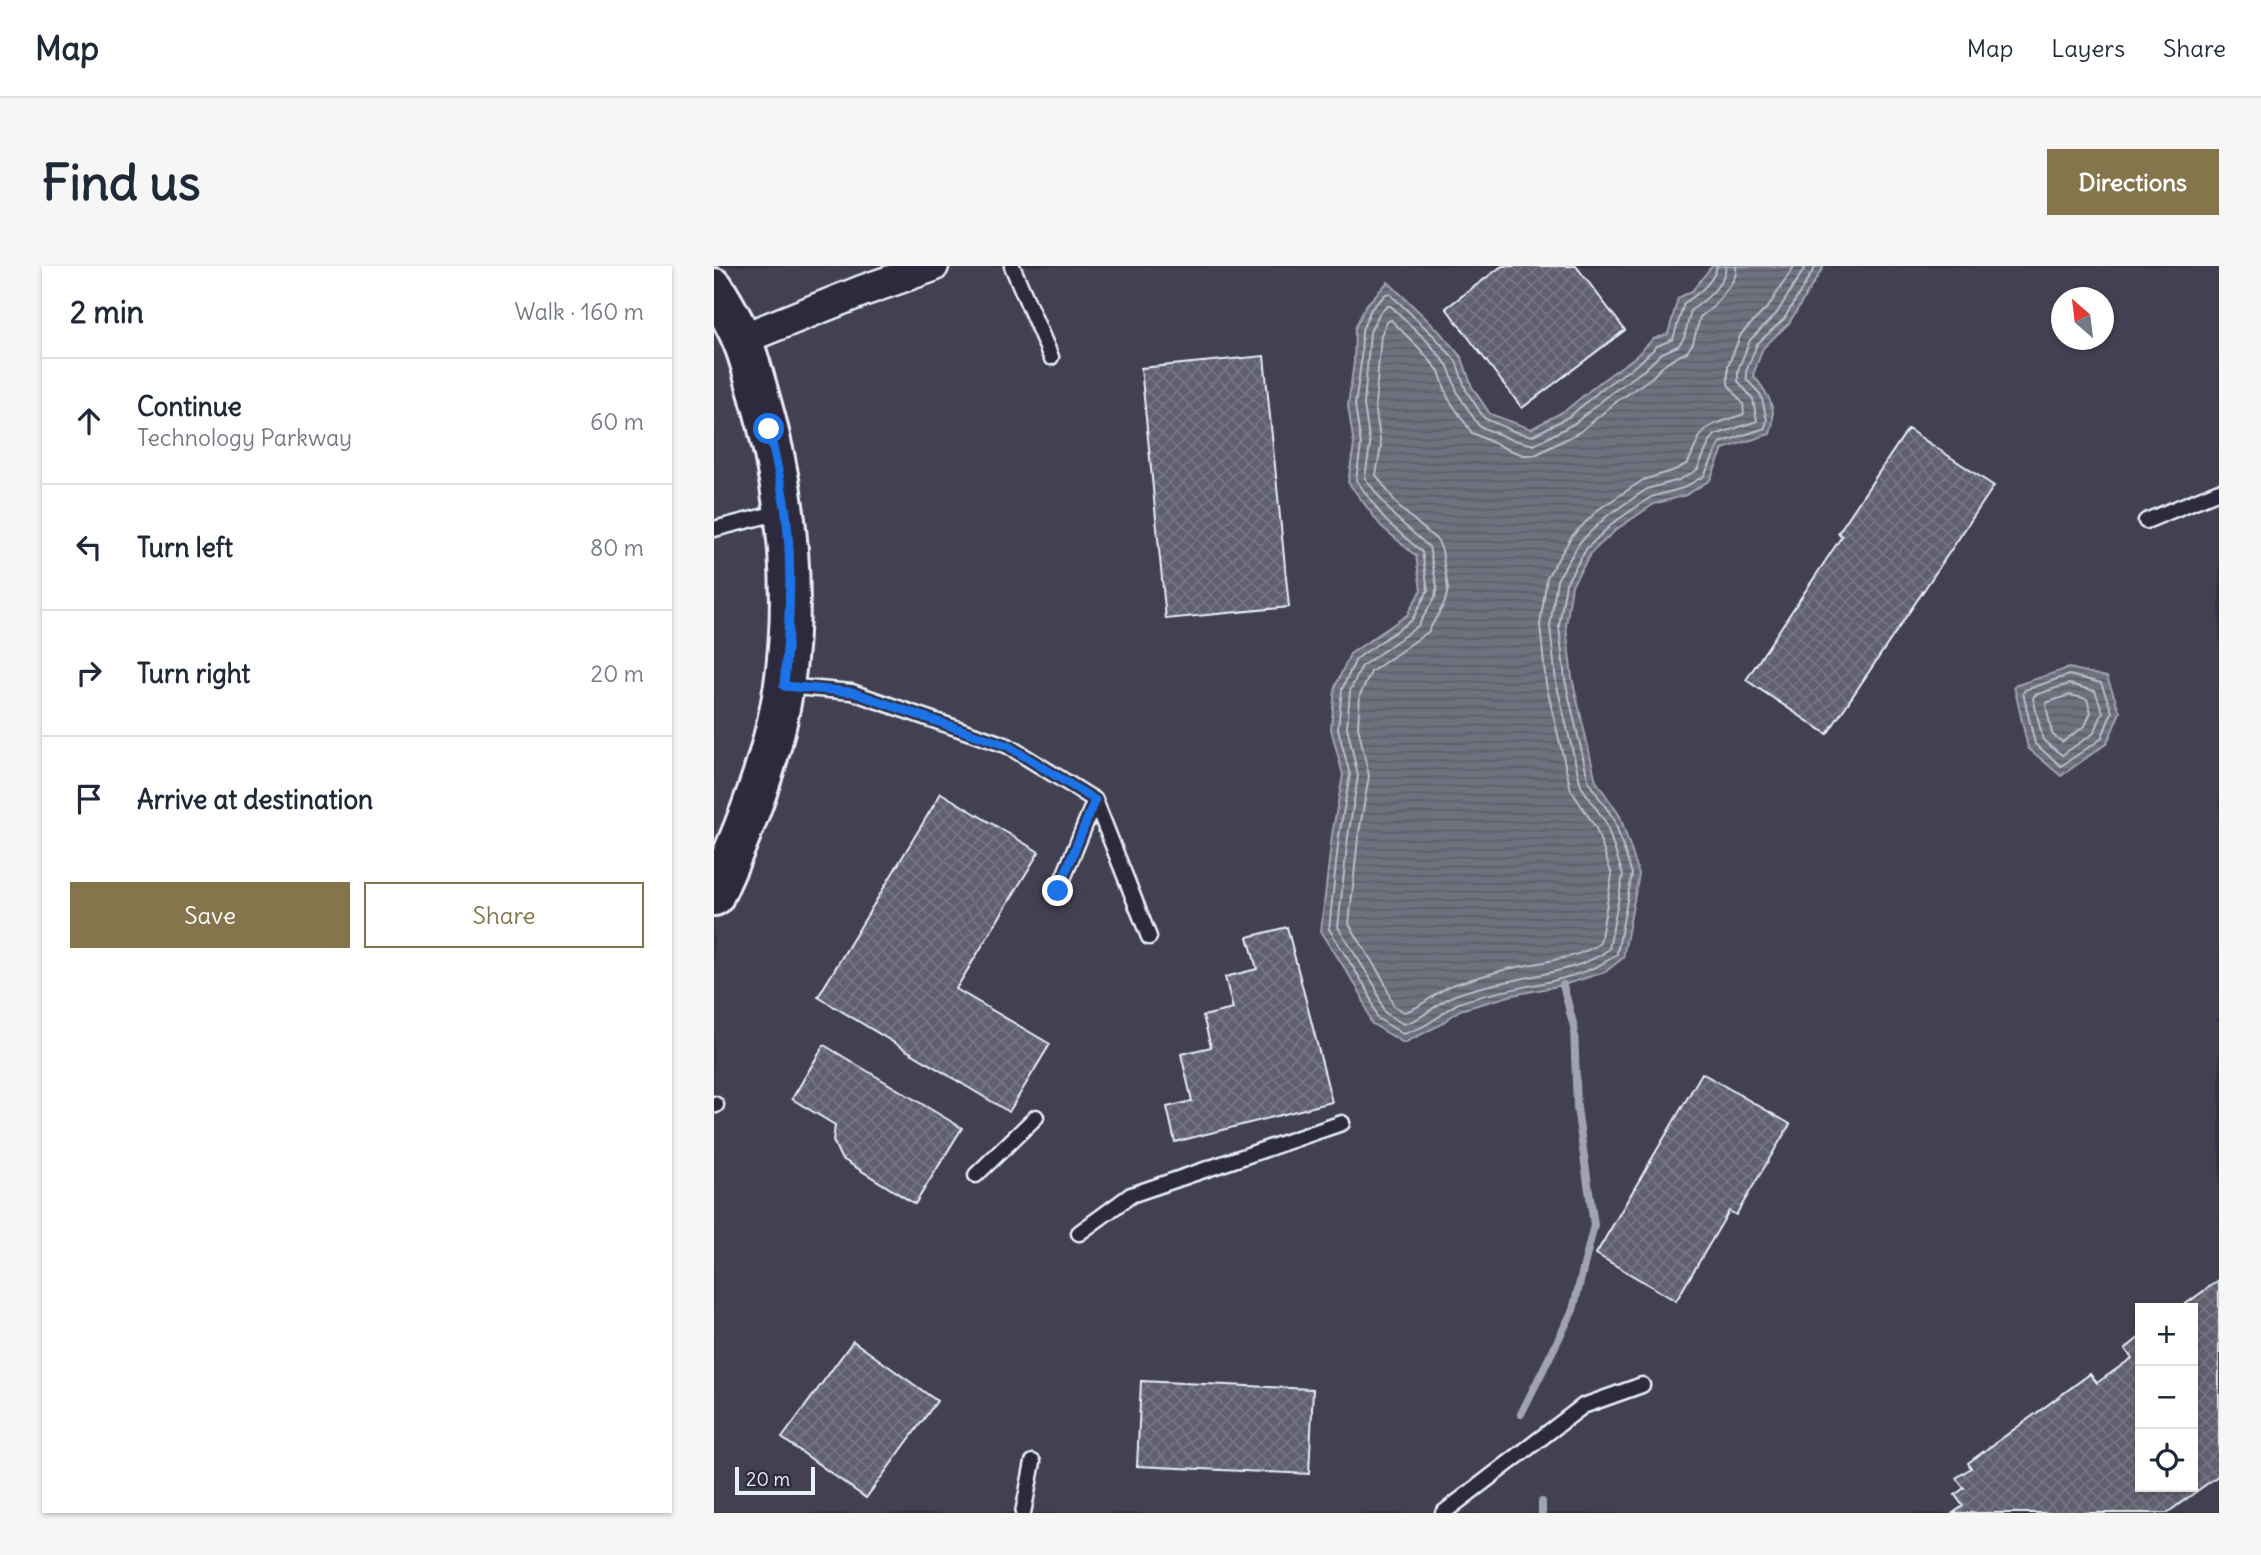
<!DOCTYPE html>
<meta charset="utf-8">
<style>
body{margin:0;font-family:Delius,sans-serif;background:#f6f6f7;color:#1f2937}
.controls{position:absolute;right:21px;bottom:21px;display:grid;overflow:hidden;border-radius:0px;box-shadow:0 2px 5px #0004}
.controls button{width:63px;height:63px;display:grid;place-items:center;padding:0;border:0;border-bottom:2px solid #e0e1e3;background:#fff;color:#1f2937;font:35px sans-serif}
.compass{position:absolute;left:1337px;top:21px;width:63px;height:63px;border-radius:50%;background:#fff;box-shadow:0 2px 5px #0004;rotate:332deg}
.scale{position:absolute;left:21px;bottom:18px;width:80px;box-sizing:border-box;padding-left:7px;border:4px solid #e8f1f8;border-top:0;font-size:19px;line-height:24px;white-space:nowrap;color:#e8f1f8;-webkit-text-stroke:5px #2f2a3d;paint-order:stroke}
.stop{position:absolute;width:21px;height:21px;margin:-16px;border:5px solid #1a73e8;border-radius:50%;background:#fff}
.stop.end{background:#1a73e8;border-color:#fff;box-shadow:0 2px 7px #0008}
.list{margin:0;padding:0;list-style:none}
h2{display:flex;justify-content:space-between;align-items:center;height:91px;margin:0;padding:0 28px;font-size:30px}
h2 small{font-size:23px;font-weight:400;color:#747a83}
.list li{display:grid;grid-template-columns:46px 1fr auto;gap:21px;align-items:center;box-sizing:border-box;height:126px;padding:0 28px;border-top:2px solid #e0e1e3}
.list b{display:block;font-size:26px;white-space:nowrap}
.list p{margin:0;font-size:23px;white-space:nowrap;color:#747a83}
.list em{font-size:23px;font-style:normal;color:#747a83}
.actions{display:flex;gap:14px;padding:21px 28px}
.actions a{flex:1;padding:16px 0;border:2px solid #84754c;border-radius:0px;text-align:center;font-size:24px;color:#84754c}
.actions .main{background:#84754c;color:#fff}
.icon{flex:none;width:38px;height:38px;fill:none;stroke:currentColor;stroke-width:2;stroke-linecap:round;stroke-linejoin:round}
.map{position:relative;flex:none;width:1505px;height:1247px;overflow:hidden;border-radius:0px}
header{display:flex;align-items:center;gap:42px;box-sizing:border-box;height:98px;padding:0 35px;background:#fff;border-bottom:2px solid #e0e1e3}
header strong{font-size:33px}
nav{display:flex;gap:38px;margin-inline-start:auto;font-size:24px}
.intro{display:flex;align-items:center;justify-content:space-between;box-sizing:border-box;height:168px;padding:0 42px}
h1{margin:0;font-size:49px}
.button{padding:18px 32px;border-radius:0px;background:#84754c;color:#fff;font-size:24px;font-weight:700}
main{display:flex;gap:42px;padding:0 42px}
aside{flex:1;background:#fff;border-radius:0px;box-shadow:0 2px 5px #0004}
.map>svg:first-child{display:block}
.built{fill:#433f51;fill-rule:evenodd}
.water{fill:url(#water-rules);stroke:#a0a4af;stroke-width:2}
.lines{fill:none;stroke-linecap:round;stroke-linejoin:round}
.shore{stroke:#b8bec8;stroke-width:2}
.stream{stroke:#a0a4af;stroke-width:8}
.building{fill:url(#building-cross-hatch);stroke:#e8f1f8;stroke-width:2}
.lane-casing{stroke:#e8f1f8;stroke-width:19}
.street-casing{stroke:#e8f1f8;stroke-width:35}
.secondary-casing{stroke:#e8f1f8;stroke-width:44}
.lane{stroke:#2f2a3d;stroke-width:14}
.street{stroke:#2f2a3d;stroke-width:30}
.secondary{stroke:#2f2a3d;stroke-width:38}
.route{stroke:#1a73e8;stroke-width:9}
</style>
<header>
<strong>Map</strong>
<nav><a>Map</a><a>Layers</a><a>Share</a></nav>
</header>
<div class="intro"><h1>Find us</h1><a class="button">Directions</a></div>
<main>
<aside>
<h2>2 min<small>Walk · 160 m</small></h2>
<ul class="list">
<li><svg class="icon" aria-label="ahead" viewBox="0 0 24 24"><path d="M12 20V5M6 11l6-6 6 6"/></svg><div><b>Continue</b><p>Technology Parkway</p></div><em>60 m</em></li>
<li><svg class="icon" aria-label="left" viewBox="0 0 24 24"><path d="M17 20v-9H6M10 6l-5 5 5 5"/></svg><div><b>Turn left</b></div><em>80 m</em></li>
<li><svg class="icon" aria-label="right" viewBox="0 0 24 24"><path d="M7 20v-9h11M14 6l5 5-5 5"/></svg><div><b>Turn right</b></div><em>20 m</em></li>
<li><svg class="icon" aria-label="arrive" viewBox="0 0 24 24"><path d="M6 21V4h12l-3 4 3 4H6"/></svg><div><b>Arrive at destination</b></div></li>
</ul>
<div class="actions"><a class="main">Save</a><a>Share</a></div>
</aside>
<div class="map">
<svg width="1505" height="1247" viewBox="0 0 1505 1247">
<defs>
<pattern id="water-rules" width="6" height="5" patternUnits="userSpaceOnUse" patternTransform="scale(1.75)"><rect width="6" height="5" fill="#70717f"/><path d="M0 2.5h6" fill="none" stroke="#5b5c64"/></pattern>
<pattern id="building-cross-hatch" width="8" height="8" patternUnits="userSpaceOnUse" patternTransform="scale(1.75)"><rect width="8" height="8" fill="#605e6e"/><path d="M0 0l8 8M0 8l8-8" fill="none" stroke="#777683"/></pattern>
</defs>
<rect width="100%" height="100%" fill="#363244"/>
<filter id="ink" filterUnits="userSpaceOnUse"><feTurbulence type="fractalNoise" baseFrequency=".0143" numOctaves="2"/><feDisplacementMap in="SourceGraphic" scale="14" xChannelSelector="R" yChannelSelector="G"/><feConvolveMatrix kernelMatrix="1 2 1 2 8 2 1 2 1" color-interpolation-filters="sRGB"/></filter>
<g filter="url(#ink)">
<path class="built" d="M0,0h1505v752l-3,2 3,3v490h-1505zM1348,32h42v42h-42zM1426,1042h53v179h-53z"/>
<path class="water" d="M998,0h112l-35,57 -26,25 -10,27c15,18 26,35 17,59l-47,15 -13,31 -24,15 -32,9 -37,25 -25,23 -20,33 -6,41 6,52 24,103 24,35 19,58 -16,84 -18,14 -42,13 -50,10 -53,15 -22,16 -34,17 -33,-20 -10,-29 -40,-63 11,-96 11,-60 -12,-46 4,-42 15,-33 57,-39 14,-25 -5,-34 -35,-30 -33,-44 6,-37 -6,-39 6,-44 1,-34 11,-23 22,-23 51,49 23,27 10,29 18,27 41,15 35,-19 34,-28 35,-25 18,-18 15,-5 10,-36 14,-7z
M1355,402l38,9 13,35 -13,31 -46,33 -33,-28 -14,-62z"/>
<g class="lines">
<path class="shore" d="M1003,0c-3,16 -20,29 -33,37l-11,36 -16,7 -18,17 -35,24 -34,29 -38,20 -19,-5 -29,-13 -18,-28 -10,-29 -22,-25 -44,-42h-4l-15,15 -9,21 -1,33 -6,42 6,40 -5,35 30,41 36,31 6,38 -16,30 -56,39 -14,30 -4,40 12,46 -11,61 -10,93 39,62 9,27 26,16c11,-3 24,-9 34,-16 7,-5 14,-12 22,-15 47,-18 120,-18 158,-49l15,-80 -18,-55 -25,-36 -24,-103 -6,-54 7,-43 21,-35 26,-25 38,-26 32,-9 21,-12 16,-33 45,-15 2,-8 -6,-25 -14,-15 -1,-8 11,-28 27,-25 32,-53
M1012,0c-1,18 -21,35 -35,44l-7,28 -6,8 -16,7 -18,17 -34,24 -35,29 -41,22 -24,-6 -31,-13 -21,-32 -10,-28 -20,-24 -37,-36h-4l-8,8 -9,18 -6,73 6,40 -5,33 28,37 36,32 8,40 -2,10 -17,29 -56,40 -12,25 -3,36 11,49 -10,61 -10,90 37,59 9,26 19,12c20,-4 33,-21 52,-29 42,-17 122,-19 154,-46l14,-74 -17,-52 -25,-37 -25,-104 -6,-56 7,-46 23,-38 27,-26 40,-27 32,-9 18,-10 13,-29 5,-6 42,-14 -4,-22 -15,-18v-11l12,-30 27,-27 29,-47
M1022,0v8l-5,10 -19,24 -12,9 -7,26 -6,9 -20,10 -16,16 -35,24 -36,30 -45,23h-11l-17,-6 -35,-16 -24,-35 -9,-27 -19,-22 -29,-29 -4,2 -6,13 -6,70 6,41 -5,29 24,33 38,33 4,10 6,38 -3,13 -17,30 -57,40 -11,23 -2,32 11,49 -11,62 -9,86 35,57 9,24 11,7c19,-4 32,-22 51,-28 17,-5 35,-10 52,-15 25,-6 73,-10 93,-26l12,-68 -16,-47 -25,-38 -25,-106 -6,-59 7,-48 25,-41 27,-27 44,-29 32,-10 13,-7 11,-25 7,-9 9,-5 29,-10 -1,-10 -15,-20v-18l13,-32 28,-28 25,-40
M1355,409l32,8 11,29 -11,27 -40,27 -26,-22 -12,-51 2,-3z
M1355,418l26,7 8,21 -9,21 -32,22 -19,-15 -10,-42 2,-3z
M1356,429l17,4 4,13 -6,14 -23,16 -10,-8 -6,-29 2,-3z"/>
<path class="stream" d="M807,1148l52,-104 21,-85 -17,-117 -3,-81 -11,-42
M828,1236v11"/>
</g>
<path class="building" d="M788,0h74l49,64 -103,78 -76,-100z
M550,90l25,251 -123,12 -25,-251z
M1194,163l86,57 -167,248 -81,-54 96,-144 -4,-3z
M227,527l98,59 -83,137 94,55 -41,68 -191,-115z
M573,661l45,175 -157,40 -8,-35 25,-6 -11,-47 30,-7 -8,-31 30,-7 -8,-32 32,-8 -9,-32z
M110,779l138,83 -47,76 -74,-46 -8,-17 2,-16 -43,-26z
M988,807l88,51 -54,91 -7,-4 -53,90 -80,-47z
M1505,1014v195l-52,38h-214l10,-7 -8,-11 9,-7 -8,-10 15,-10 -3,-5 122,-89 7,9 35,-25 -7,-9 15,-12v150h53v-179h-13z
M139,1075l84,60 -71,97 -84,-60z
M427,1115l172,8 -4,85 -172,-8z"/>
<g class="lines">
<g class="lane-casing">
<path id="lane" d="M298,0l39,91
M1432,255l73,-30
M0,263l67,-17
M71,420l67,6 156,54 87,54 54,137
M344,625l37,-91
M0,838l2,1
M262,909l60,-58
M365,967l52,-38 211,-72
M309,1247l10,-51
M729,1247l140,-107 59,-21"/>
</g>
<g class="street-casing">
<path id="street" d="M28,73l120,-48 71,-25"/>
</g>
<g class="secondary-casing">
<path id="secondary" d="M0,22c10,17 21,34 28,52 7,16 11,34 16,51 28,95 40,195 26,294 -11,74 -39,144 -70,211"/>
</g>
<use href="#lane" class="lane"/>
<use href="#street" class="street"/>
<use href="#secondary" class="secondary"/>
</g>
</g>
<g class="lines" filter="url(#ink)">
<path class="route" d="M55,163c6,28 13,56 17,85 7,57 3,115 -2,172l68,6 156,54 87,54 -37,91"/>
</g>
</svg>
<div class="controls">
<button>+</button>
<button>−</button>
<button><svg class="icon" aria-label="locate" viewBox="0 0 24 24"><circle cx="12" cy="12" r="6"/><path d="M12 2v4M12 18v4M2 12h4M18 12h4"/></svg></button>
</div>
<svg class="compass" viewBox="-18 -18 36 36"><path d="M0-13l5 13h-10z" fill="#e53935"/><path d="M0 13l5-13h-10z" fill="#747a83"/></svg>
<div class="scale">20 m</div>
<div class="stop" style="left:55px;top:163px"></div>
<div class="stop end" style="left:344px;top:625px"></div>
</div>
</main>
